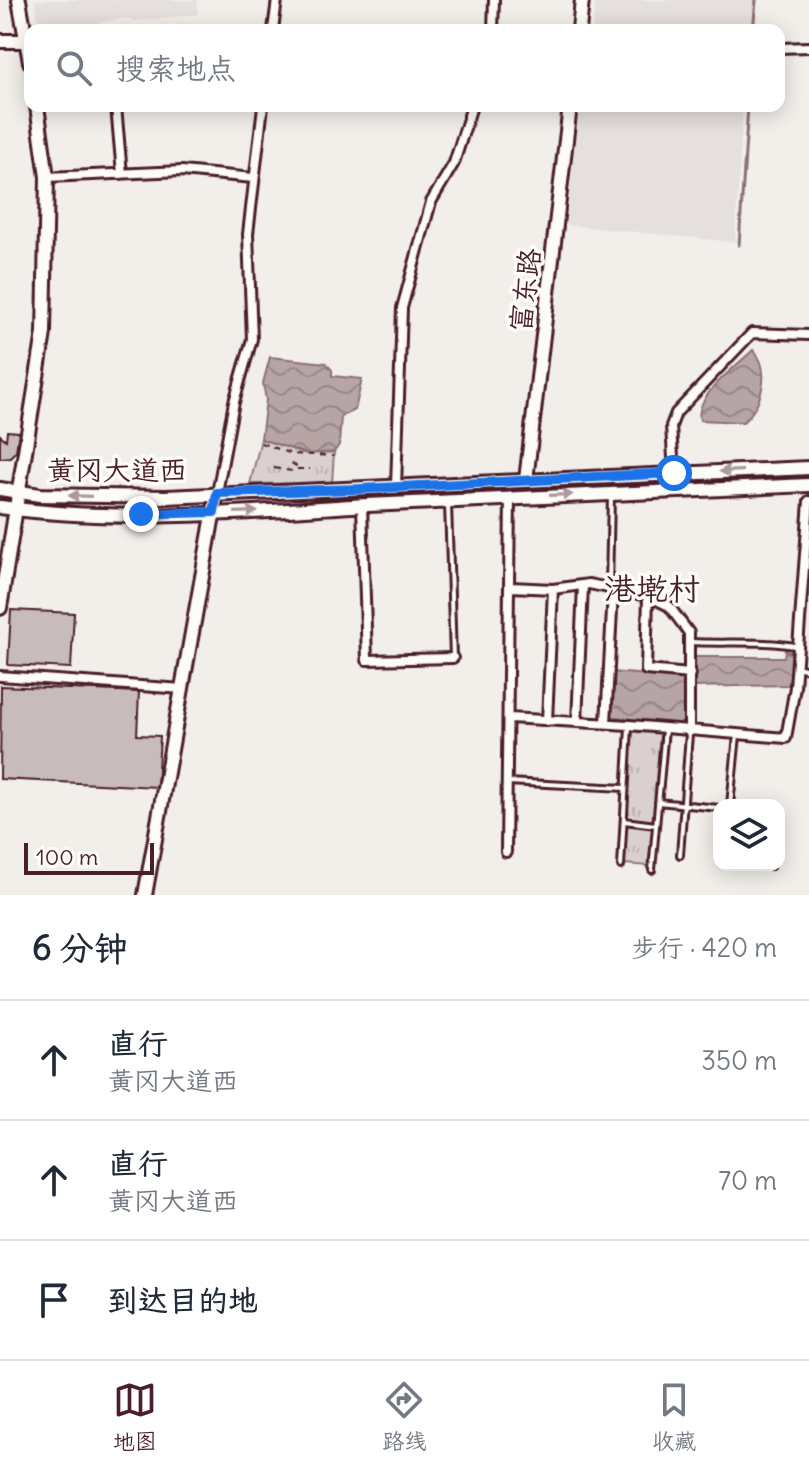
<!DOCTYPE html>
<html lang="zh">
<meta charset="utf-8">
<style>
body{margin:0;font-family:Delius,"LXGW WenKai TC",sans-serif;background:#f2f2f3;color:#1f2937}
.controls{position:absolute;right:24px;bottom:24px;display:grid;overflow:hidden;border-radius:16px;box-shadow:0 4px 20px #0003}
.controls button{width:72px;height:72px;display:grid;place-items:center;padding:0;border:0;border-bottom:2px solid #e0e1e3;background:#fff;color:#1f2937;font:40px sans-serif}
.scale{position:absolute;left:24px;bottom:20px;width:130px;box-sizing:border-box;padding-left:8px;border:4px solid #4a1f2b;border-top:0;font-size:22px;line-height:28px;white-space:nowrap;color:#4a1f2b;-webkit-text-stroke:6px #fdfcf7;paint-order:stroke}
.stop{position:absolute;width:24px;height:24px;margin:-18px;border:6px solid #1a73e8;border-radius:50%;background:#fff}
.stop.end{background:#1a73e8;border-color:#fff;box-shadow:0 2px 8px #0008}
.list{margin:0;padding:0;list-style:none}
h2{display:flex;justify-content:space-between;align-items:center;height:104px;margin:0;padding:0 32px;font-size:34px}
h2 small{font-size:26px;font-weight:400;color:#747a83}
.list li{display:grid;grid-template-columns:52px 1fr auto;gap:24px;align-items:center;box-sizing:border-box;height:120px;padding:0 32px;border-top:2px solid #e0e1e3}
.list b{display:block;font-size:30px;white-space:nowrap}
.list p{margin:0;font-size:26px;white-space:nowrap;color:#747a83}
.list em{font-size:26px;font-style:normal;color:#747a83}
.icon{flex:none;width:44px;height:44px;fill:none;stroke:currentColor;stroke-width:2;stroke-linecap:round;stroke-linejoin:round}
.map{position:relative;flex:none;width:809px;height:895px;overflow:hidden}
.search{position:absolute;background:#fff;box-shadow:0 4px 20px #0003;left:24px;right:24px;top:24px;height:88px;display:flex;align-items:center;gap:20px;box-sizing:border-box;padding:0 28px;border-radius:16px;color:#747a83;font-size:30px}
.sheet{height:464px;background:#fff}
nav{display:flex;justify-content:space-around;align-items:center;box-sizing:border-box;height:112px;border-top:2px solid #e0e1e3;background:#fff;font-size:22px;color:#747a83}
nav a{display:grid;justify-items:center;gap:4px}
nav .on{color:#4a1f2b}
.map>svg:first-child{display:block}
.built{fill:#e5dfdd}
.grass{fill:url(#grass-tufts);stroke:#92787d;stroke-width:2}
.water{fill:url(#water-waves);stroke:#8b6f75;stroke-width:2}
.lines{fill:none;stroke-linecap:round;stroke-linejoin:round}
.stream{stroke:#8b6f75;stroke-width:3}
.building{fill:#c8bbbb;stroke:#4a1f2b;stroke-width:2}
.lane-casing{stroke:#4a1f2b;stroke-width:10}
.street-casing{stroke:#4a1f2b;stroke-width:14}
.secondary-casing{stroke:#4a1f2b;stroke-width:18}
.primary-casing{stroke:#4a1f2b;stroke-width:18}
.path{stroke:#4a1f2b;stroke-width:2;stroke-dasharray:6 6;stroke-linecap:butt}
.lane{stroke:#fdfcf7;stroke-width:4}
.street{stroke:#fdfcf7;stroke-width:8}
.secondary{stroke:#fdfcf7;stroke-width:12}
.primary{stroke:#fdfcf7;stroke-width:12}
.oneway{fill:#ac999b}
.route{stroke:#1a73e8;stroke-width:10}
.labels{text-anchor:middle;stroke-width:7;stroke-linejoin:round;paint-order:stroke}
.street-label{font-size:28px;fill:#4a1f2b;stroke:#fdfcf7}
.quarter-label{font-size:32px;fill:#4a1f2b;stroke:#fdfcf7}
</style>
<div class="map">
<svg width="809" height="895" viewBox="0 0 809 895">
<defs>
<pattern id="grass-tufts" width="24" height="20" patternUnits="userSpaceOnUse" patternTransform="scale(2)"><rect width="24" height="20" fill="#d9d0cf"/><path d="M3 7l-1-3M5 7V3M7 7l1-3M15 17l-1-3M17 17v-4M19 17l1-3" fill="none" stroke="#bcb2b2"/></pattern>
<pattern id="water-waves" width="16" height="10" patternUnits="userSpaceOnUse" patternTransform="scale(2)"><rect width="16" height="10" fill="#b7a5a6"/><path d="M0 5q4-4 8 0t8 0" fill="none" stroke="#978687"/></pattern>
</defs>
<rect width="100%" height="100%" fill="#f2efeb"/>
<filter id="ink" filterUnits="userSpaceOnUse"><feTurbulence type="fractalNoise" baseFrequency=".0125" numOctaves="2"/><feDisplacementMap in="SourceGraphic" scale="16" xChannelSelector="R" yChannelSelector="G"/><feConvolveMatrix kernelMatrix="1 2 1 2 8 2 1 2 1" color-interpolation-filters="sRGB"/></filter>
<g filter="url(#ink)">
<path class="built" d="M35,0h162l1,14 -62,7 -10,-3 -70,12h-17z
M596,0h162l-2,30h-164z
M580,106h163l-8,136 -169,-17z"/>
<path class="grass" d="M261,439l46,15 27,-2 -2,31 -82,1z
M632,730l28,3 -11,133 -25,-2z"/>
<path class="water" d="M753,350c19,19 9,56 -10,72l-43,-2c-7,-23 37,-54 53,-70z
M270,357l56,6 6,7v6l30,3 -7,31 -14,6 -2,29 -5,7 -27,2 -46,-15 5,-39 -3,-17z
M785,651l10,2 -6,32 -96,2 2,-30h89z
M611,672l75,6 -3,47 -75,-9z"/>
<g class="lines">
<path class="stream" d="M753,30l3,-30
M739,245l9,-139"/>
</g>
<path class="building" d="M7,431l12,1 -3,19 -6,6 -10,1v-23l6,5z
M11,610l63,3 -3,55 -63,-3z
M1,686l138,6 -2,43 23,1 -3,51 -157,-8z"/>
<g class="lines">
<g class="lane-casing">
<path id="lane" d="M448,504l5,154
M609,587l2,-91
M690,642c34,2 76,-2 109,5
M797,667l12,3
M507,782l118,6
M658,802l61,6
M730,805l7,-70
M624,821l32,4
M680,855l9,-121
M765,865l6,1
M621,866l8,-139
M652,870l13,-141"/>
</g>
<g class="street-casing">
<path id="street" d="M273,30l4,-30
M493,30l1,-30
M779,48l30,-1
M116,106l6,68
M47,177l135,-6 71,7
M674,473l-3,-47 5,-13 76,-80 57,2
M396,487l6,-179 29,-106 23,-39 18,-57
M217,493l17,-91 18,-63 -4,-105 15,-128
M362,505l5,155 86,-2
M511,587l42,2 36,-5 59,12 21,10 20,27v99
M648,596l-2,74 44,4
M0,676l183,13
M509,718l120,7 157,13 9,-51 14,-186
M547,721l6,-132
M577,722l6,-137
M606,723l7,-132
M506,852l4,-354"/>
</g>
<g class="secondary-casing">
<path id="secondary" d="M19,0l11,62
M579,30l3,-30
M0,41h30
M526,480l44,-374
M0,608l44,-275 3,-156 -10,-71
M145,895l72,-402"/>
</g>
<g class="primary-casing">
<path id="primary" d="M0,489l40,6 126,2 643,-29
M0,507c121,17 247,5 368,-2 147,-8 294,-14 441,-20"/>
</g>
<path class="path" d="M261,443l31,11 41,2
M274,468l18,3 4,-5 -5,-3 -3,5
M297,469h13"/>
<use href="#lane" class="lane"/>
<use href="#street" class="street"/>
<use href="#secondary" class="secondary"/>
<use href="#primary" class="primary"/>
</g>
<defs><path id="oneway-solid" d="M-6-.8H1V-3.2L6.5 0L1 3.2V.8H-6Z" transform="scale(2)"/></defs>
<g class="oneway">
<use href="#oneway-solid" transform="translate(731 471) rotate(178)"/>
<use href="#oneway-solid" transform="translate(561 495) rotate(-2)"/>
<use href="#oneway-solid" transform="translate(80 496) rotate(-178)"/>
<use href="#oneway-solid" transform="translate(246 512) rotate(-2)"/>
</g>
</g>
<g class="lines" filter="url(#ink)">
<path class="route" d="M141,514l73,-2 3,-19 143,-4 314,-16"/>
</g>
<g class="labels">
<g class="street-label">
<text transform="translate(525 290) rotate(-83)" y="10">富东路</text>
<text x="117" y="480">黄冈大道西</text>
</g>
<g class="quarter-label">
<text x="652" y="600">港墘村</text>
</g>
</g>
</svg>
<div class="controls">
<button><svg class="icon" aria-label="layers" viewBox="0 0 24 24"><path d="M12 4l9 5-9 5-9-5zM3 14l9 5 9-5"/></svg></button>
</div>
<div class="scale">100 m</div>
<div class="stop" style="left:674px;top:473px"></div>
<div class="stop end" style="left:141px;top:514px"></div>
<div class="search"><svg class="icon" aria-label="search" viewBox="0 0 24 24"><circle cx="10" cy="10" r="6"/><path d="M15 15l6 6"/></svg>搜索地点</div>
</div>
<section class="sheet">
<h2>6 分钟<small>步行 · 420 m</small></h2>
<ul class="list">
<li><svg class="icon" aria-label="ahead" viewBox="0 0 24 24"><path d="M12 20V5M6 11l6-6 6 6"/></svg><div><b>直行</b><p>黄冈大道西</p></div><em>350 m</em></li>
<li><svg class="icon" aria-label="ahead" viewBox="0 0 24 24"><path d="M12 20V5M6 11l6-6 6 6"/></svg><div><b>直行</b><p>黄冈大道西</p></div><em>70 m</em></li>
<li><svg class="icon" aria-label="arrive" viewBox="0 0 24 24"><path d="M6 21V4h12l-3 4 3 4H6"/></svg><div><b>到达目的地</b></div></li>
</ul>
</section>
<nav>
<a class="on"><svg class="icon" aria-label="map" viewBox="0 0 24 24"><path d="M3 6l6-2 6 2 6-2v14l-6 2-6-2-6 2zM9 4v14M15 6v14"/></svg>地图</a>
<a><svg class="icon" aria-label="directions" viewBox="0 0 24 24"><path d="M12 3l9 9-9 9-9-9zM9 14v-3h6M13 9l2 2-2 2"/></svg>路线</a>
<a><svg class="icon" aria-label="saved" viewBox="0 0 24 24"><path d="M7 4h10v16l-5-4-5 4z"/></svg>收藏</a>
</nav>
